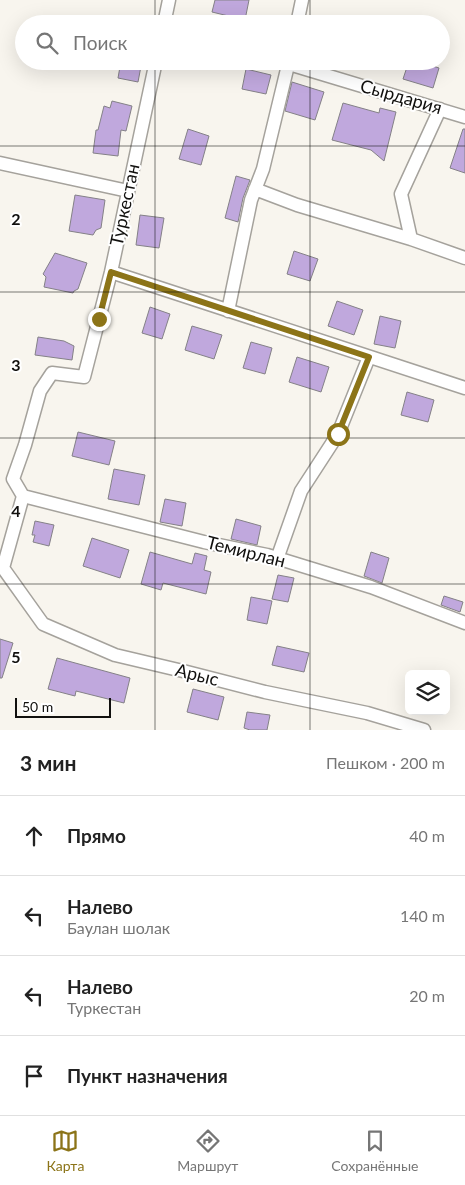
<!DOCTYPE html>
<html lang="ru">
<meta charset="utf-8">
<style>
body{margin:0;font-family:Lato,sans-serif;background:#f6f6f6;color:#222}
.controls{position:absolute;right:15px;bottom:15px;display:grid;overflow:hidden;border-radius:8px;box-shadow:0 5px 20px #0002}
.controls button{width:45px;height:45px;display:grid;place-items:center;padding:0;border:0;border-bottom:1px solid #e0e0e0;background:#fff;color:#222;font:25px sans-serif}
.scale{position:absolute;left:15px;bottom:12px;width:96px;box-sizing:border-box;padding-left:5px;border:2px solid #11100e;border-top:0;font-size:14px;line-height:18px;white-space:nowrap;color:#11100e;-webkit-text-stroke:4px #fff;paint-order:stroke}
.stop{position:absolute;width:15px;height:15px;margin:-11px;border:4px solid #8c7418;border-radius:50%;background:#fff}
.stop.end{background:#8c7418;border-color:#fff;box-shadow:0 1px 5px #0008}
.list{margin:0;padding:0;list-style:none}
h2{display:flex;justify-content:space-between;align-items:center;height:65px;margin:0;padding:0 20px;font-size:21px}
h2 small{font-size:16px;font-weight:400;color:#767676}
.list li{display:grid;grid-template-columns:32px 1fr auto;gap:15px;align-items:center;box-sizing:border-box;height:80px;padding:0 20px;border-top:1px solid #e0e0e0}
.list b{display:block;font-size:19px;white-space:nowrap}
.list p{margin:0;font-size:16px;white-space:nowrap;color:#767676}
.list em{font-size:16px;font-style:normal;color:#767676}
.icon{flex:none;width:28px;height:28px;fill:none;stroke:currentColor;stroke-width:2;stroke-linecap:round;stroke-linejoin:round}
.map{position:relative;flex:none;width:465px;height:730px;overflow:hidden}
.search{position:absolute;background:#fff;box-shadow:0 5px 20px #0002;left:15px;right:15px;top:15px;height:55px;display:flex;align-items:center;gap:12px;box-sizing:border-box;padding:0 18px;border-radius:28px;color:#767676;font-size:19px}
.sheet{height:385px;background:#fff}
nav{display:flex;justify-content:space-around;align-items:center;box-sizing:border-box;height:70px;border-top:1px solid #e0e0e0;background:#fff;font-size:14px;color:#767676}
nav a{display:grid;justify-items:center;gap:2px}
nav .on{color:#8c7418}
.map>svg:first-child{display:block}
.building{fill:#c0a8dd;stroke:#848187}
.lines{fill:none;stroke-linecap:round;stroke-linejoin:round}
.street-casing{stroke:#a5a29c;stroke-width:15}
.street{stroke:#fff;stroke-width:12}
.route{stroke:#8c7418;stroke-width:6}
.grid{fill:none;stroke:#11100e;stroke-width:1;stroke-opacity:0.55}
.labels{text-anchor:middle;stroke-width:4;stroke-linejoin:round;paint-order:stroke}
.street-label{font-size:18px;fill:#11100e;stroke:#fff}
.grid-label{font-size:16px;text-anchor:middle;font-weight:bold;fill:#11100e;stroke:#fff;stroke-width:4;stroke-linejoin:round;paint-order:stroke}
</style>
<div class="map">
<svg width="465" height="730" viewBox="0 0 465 730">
<rect width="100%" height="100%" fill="#f8f5ee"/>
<path class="building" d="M215,0h34l-4,20 -33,-8z
M121,61h21l-4,21 -20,-4z
M409,61h8l22,7 -6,20 -30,-9z
M246,69l25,6 -5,19 -24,-5z
M292,82l32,10 -9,28 -30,-9z
M112,101l20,5 -6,25 -5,-1 -3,26 -25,-3 3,-23h2l6,-24 6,2z
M343,103l36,10 1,-5 16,4 -12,49 -13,-11 -39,-10z
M188,129l21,7 -8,29 -22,-6z
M463,129h2v44l-15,-5z
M236,176l14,4 -7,18 -5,24 -13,-4z
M75,195l30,5 -4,28 -5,2 -3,5 -24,-4z
M140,215l24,3 -5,30 -23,-3z
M294,251l24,8 -8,22 -23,-7z
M55,253l32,10 -9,26 -4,2 -1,2 -29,-6 2,-10 -3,-3z
M337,301l26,9 -9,25 -26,-9z
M150,307l20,7 -8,25 -20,-6z
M380,316l21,5 -6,27 -21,-4z
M192,326l30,9 -8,24 -29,-9z
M38,337l26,4 10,5 -2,14 -37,-5z
M251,342l21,6 -7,26 -22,-6z
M297,357l32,10 -8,25 -32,-10z
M407,392l27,8 -6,22 -27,-7z
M78,432l37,9 -6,24 -37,-9z
M114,469l31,6 -6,30 -31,-6z
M165,499l21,4 -4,23 -22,-4z
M236,519l25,7 -4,19 -26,-6z
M35,521l19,4 -5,21 -16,-4 2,-7h-3z
M92,538l37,12 -9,28 -37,-12z
M150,552l42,12 3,-11 12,3 -3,14 7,2 -5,22 -43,-11 -2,7 -20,-6z
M371,552l18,6 -7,25 -18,-7z
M278,575l16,3 -6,24 -16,-3z
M444,596l19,6 -3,10 -19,-7z
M251,597l21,4 -5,23 -20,-4z
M0,639l13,4 -11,35h-2z
M277,646l32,7 -5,19 -32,-7z
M57,658l73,20 -6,25 -48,-12 -1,5 -27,-7z
M193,689l31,8 -6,23 -31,-8z
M247,712l23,3 -3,15h-17l-6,-2z"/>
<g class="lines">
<g class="street-casing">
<path id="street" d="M164,24l5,-24
M297,24l5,-24
M279,61l186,56
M440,109l-39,85 10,45 54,19
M0,163l128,28
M255,189l42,16 114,34
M111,272l354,116
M228,311l23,-111 12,-31 26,-108
M23,496l181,46 63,13 104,32 94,36
M277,559l24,-68 37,-57 31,-77
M0,567l3,1 40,56 72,31 72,17 78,20 102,21 57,17
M3,568l20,-72 -10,-17 12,-34 15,-54 12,-18 32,4 27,-105 45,-211"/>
</g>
<use href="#street" class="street"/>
</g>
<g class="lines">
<path class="route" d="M99,319l12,-47 258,85 -31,77"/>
</g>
<path class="grid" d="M155,0v24M310,0v24M155,61v669M310,61v669M0,146h465M0,292h465M0,438h465M0,584h465"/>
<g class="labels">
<g class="street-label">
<text transform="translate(401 97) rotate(16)" y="6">Сырдария</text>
<text transform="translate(125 205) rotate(-78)" y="6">Туркестан</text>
<text transform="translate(246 552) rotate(14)" y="6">Темирлан</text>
<text transform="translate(197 675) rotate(14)" y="6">Арыс</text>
</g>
</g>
<g class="grid-label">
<text x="16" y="225">2</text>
<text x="16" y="371">3</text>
<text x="16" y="517">4</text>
<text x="16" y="663">5</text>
</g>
</svg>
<div class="controls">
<button><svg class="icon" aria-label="layers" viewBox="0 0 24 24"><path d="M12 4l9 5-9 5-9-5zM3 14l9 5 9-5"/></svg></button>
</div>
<div class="scale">50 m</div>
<div class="stop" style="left:338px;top:434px"></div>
<div class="stop end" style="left:99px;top:319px"></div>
<div class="search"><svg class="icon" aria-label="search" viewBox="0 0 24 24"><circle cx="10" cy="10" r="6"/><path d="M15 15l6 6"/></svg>Поиск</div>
</div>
<section class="sheet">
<h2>3 мин<small>Пешком · 200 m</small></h2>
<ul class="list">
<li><svg class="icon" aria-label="ahead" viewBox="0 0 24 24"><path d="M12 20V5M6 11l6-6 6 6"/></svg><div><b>Прямо</b></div><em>40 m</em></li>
<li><svg class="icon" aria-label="left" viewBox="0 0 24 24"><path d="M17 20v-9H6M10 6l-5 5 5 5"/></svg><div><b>Налево</b><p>Баулан шолак</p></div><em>140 m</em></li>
<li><svg class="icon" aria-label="left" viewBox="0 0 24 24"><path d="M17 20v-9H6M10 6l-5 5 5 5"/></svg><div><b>Налево</b><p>Туркестан</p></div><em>20 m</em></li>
<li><svg class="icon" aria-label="arrive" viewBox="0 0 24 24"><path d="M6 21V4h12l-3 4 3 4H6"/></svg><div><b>Пункт назначения</b></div></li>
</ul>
</section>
<nav>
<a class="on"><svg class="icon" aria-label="map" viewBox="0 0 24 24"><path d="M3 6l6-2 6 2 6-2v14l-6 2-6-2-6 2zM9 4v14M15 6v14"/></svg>Карта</a>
<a><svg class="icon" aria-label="directions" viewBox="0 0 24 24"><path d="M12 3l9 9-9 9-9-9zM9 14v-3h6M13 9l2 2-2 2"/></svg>Маршрут</a>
<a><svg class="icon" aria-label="saved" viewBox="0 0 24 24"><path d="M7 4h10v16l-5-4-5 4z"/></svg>Сохранённые</a>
</nav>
